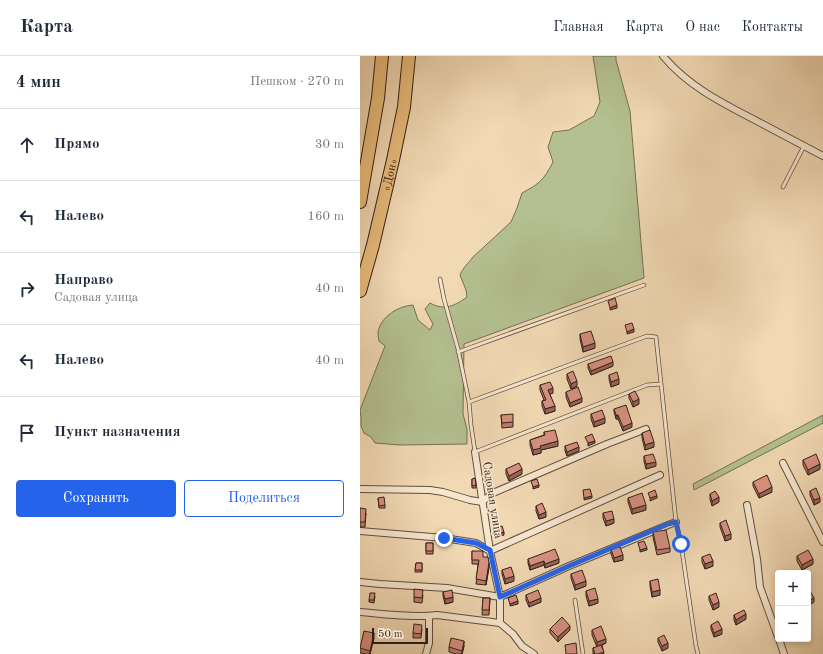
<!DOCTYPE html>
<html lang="ru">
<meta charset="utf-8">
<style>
body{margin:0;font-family:"Old Standard TT",serif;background:#f6f6f7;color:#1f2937}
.controls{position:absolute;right:12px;bottom:12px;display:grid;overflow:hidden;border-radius:4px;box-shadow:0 2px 6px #0003}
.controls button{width:36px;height:36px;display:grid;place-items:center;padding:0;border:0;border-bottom:1px solid #e0e1e3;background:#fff;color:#1f2937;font:20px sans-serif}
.scale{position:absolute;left:12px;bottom:10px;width:56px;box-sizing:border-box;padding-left:4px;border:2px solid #342018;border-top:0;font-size:11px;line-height:14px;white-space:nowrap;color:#342018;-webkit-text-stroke:3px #f6e6ce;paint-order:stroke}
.stop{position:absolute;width:12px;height:12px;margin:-9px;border:3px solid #2563eb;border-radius:50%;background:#fff}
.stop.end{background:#2563eb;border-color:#fff;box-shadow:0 1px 4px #0008}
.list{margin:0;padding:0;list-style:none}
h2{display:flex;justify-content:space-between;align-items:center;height:52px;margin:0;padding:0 16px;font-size:17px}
h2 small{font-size:13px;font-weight:400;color:#747a83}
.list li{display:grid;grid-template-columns:26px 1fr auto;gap:12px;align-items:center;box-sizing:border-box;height:72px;padding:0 16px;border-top:1px solid #e0e1e3}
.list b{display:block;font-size:15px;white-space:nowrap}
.list p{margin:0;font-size:13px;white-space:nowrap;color:#747a83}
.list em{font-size:13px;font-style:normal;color:#747a83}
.actions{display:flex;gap:8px;padding:12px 16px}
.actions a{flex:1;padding:9px 0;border:1px solid #2563eb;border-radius:4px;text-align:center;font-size:14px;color:#2563eb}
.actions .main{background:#2563eb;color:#fff}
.icon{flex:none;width:22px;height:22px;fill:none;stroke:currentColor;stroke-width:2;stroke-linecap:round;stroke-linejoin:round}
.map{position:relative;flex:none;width:463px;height:598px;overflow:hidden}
header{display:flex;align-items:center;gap:24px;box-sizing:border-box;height:56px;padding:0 20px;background:#fff;border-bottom:1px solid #e0e1e3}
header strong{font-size:19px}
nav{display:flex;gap:22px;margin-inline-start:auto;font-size:14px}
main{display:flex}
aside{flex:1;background:#fff}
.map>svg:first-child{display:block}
.green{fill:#b4c091;stroke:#747054}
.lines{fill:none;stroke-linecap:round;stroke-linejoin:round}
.lane-casing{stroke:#634e3f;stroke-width:4.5}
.street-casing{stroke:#634e3f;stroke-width:8}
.highway-casing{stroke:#342018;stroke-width:14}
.lane{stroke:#f6e6ce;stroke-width:3}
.street{stroke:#f6e6ce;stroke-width:6}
.highway{stroke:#e8bc7a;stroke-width:12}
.wall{fill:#ba7d6f;stroke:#342018}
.shaded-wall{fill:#97665a;stroke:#342018}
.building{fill:#d89181;stroke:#342018}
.route{stroke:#2563eb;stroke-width:5}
.labels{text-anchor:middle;stroke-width:3;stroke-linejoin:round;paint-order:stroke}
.street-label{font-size:12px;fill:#342018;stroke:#f6e6ce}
</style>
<header>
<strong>Карта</strong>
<nav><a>Главная</a><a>Карта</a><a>О нас</a><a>Контакты</a></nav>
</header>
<main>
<aside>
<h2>4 мин<small>Пешком · 270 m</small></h2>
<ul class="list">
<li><svg class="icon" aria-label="ahead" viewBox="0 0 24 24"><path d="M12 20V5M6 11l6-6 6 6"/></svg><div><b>Прямо</b></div><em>30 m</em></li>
<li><svg class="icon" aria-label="left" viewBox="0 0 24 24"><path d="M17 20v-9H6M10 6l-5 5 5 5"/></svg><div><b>Налево</b></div><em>160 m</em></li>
<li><svg class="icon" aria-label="right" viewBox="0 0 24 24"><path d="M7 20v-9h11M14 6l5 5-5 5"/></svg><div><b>Направо</b><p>Садовая улица</p></div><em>40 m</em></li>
<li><svg class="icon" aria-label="left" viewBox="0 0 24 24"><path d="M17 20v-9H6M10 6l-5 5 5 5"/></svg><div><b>Налево</b></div><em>40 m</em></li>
<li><svg class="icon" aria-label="arrive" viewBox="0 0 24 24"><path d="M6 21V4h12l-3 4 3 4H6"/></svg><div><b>Пункт назначения</b></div></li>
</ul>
<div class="actions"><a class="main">Сохранить</a><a>Поделиться</a></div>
</aside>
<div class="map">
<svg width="463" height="598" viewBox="0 0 463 598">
<rect width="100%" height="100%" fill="#f1d9b4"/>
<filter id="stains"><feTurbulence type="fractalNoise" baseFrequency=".005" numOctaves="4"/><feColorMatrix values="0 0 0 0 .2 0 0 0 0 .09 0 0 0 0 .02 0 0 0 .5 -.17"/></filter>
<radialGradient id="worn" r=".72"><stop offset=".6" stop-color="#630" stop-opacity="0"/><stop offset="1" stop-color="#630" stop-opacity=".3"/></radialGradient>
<path class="green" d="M233,0h23v4l14,51 14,167 -180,66 -1,70 4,15v15l-67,1 -25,-2 -4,-6 -7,-4 -3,-7v-8l-1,-8 25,-64 -6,-5c-1,-4 -1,-7 -1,-10 4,-15 20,-25 35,-26l5,15 12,10 3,-6 -8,-15 5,-6c14,8 25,3 37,-6l-1,-7 -6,-15c4,-9 8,-11 13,-18l38,-35 6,-14 5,-15c17,-9 22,-13 31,-31l-5,-15 5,-15 16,-2 25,-14 6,-14z
M463,359v8l-129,67 -1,-6z"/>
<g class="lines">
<g class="lane-casing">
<path id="lane" d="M423,131l21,-41
M80,223l4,20 14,50 11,53 2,23 4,27 172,-67 14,-1
M98,296l186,-67
M109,346l178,-66 9,1 20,185 5,22 15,102 2,8
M215,544l8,54"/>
</g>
<g class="street-casing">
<path id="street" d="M303,0c24,29 57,46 90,63 23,12 47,25 70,37
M115,396l15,99 10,46v26
M423,407l40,79
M0,433l70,1 13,2 27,8 12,2 11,-9 114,-49 39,-15
M387,449l10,54 3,28 18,50
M0,475l84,7 32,5 14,8 170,-76
M0,526l20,2 67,4 53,9 69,-31 99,-41 8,-3
M0,556c25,2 52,6 77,3l63,8 13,11 9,12 12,8
M419,583l5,15
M66,598l3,-11v-27"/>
</g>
<g class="highway-casing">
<g id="highway">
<path d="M0,146l18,-104 4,-42"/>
<path id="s1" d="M0,235l13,-46 20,-85 11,-53 5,-51"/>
</g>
</g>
<use href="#lane" class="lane"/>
<use href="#street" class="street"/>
<use href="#highway" class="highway"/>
</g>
<path class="wall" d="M220,278l15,14 -12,4 -3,-13z
M228,308l25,2 -22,9 -3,-7z
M207,318l10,12 -6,3 -4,-10z
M249,319l10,9 -8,3 -2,-8z
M180,329l13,8 -3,1 5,17 -10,3 -3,-8v-5l2,-1 -4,-10z
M206,336l16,10 -12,5 -4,-10z
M269,338l10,10 -6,3 -4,-9z
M254,353l18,18 -9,4 -5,-12h-2l-2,-7z
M231,358l14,9 -11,4 -3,-8z
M141,359l12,7v5l-11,1z
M184,376l14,14 -17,4v3l-8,2 -3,-10v-5l14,-5z
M282,377l12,14 -9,3 -3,-12z
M205,390l14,5 -12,5 -2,-5z
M284,400l12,10 -10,3 -2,-8z
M443,404l17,9 -12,6 -5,-10z
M146,413l16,5 -13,7 -3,-7z
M112,423l4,6v3h-4z
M393,426l19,10 -13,6 -6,-12z
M450,435l10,11 -6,3 -4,-10z
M350,438l9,8 -7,4 -2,-7z
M18,442l7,7v3h-6z
M268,442l18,12 -14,4 -4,-12z
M176,450l10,11 -7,2 -3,-8z
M0,452l6,5 -1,14h-5z
M243,457l11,10 -8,3 -3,-8z
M360,467l11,16 -6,2 -5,-14z
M293,476l17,16v4l-13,3 -4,-18z
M66,487h7v11h-7z
M251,493l12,11 -9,2 -3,-8z
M112,495l11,6 6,10 -3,18 -10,-1 2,-20h-6z
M437,500l16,8 -11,6 -5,-9z
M342,501l11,9 -8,3 -3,-7z
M168,503l31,4 -14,5 -1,-3 -14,5 -2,-7z
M56,507h6v9h-7z
M142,514l12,11 -9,3 -3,-10z
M211,518l15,12 -11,4 -4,-12z
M290,525l10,14 -8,2 -2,-11z
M226,535l12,12 -9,3 -3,-10z
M83,536l10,10 -8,2 -2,-8z
M63,539l-1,8 -8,-1v-5z
M166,539l15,7 -12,5 -3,-7z
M15,540l-1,7 -5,-1v-2z
M349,540l10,11 -6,3 -4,-10z
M123,542h7l-1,17h-7z
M374,559l12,4 -10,6 -2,-5z
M351,569l11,9 -8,3 -3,-8z
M62,573l-1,9h-8v-5z
M190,573l20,1 -12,12 -8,-9z
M232,574l14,13 -4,2 2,9h-11v-6l4,-1 -5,-12z
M14,582l-4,16h-5l-5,-1v-5z
M298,582l10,10 -6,3 -4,-9z
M104,590l-2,8h-6l-7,-2v-5z"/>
<path class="shaded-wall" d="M257,249v3l-7,2v-2z
M274,273v3l-7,2v-2z
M235,287v5l-12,4v-5z
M253,306v4l-22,9v-4z
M259,323v5l-8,3v-5z
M217,325v5l-6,3v-5z
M193,332v5l-5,2v-5z
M222,342v4l-12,5v-4z
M279,343v5l-6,3v-5z
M195,350v5l-10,3v-5z
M256,359h2v4h-2z
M245,362v5l-11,4v-5z
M272,367v4l-9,4v-4z
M198,385v5l-17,4v3l-8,2v-5l7,-4z
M235,385v2l-7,3v-3z
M294,386v5l-9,3v-5z
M219,391v4l-12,5v-4z
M296,406v4l-10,3v-5z
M460,408v5l-12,6v-5z
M162,413v5l-13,7v-5z
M179,429v2l-6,2v-2z
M412,431v5l-13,6v-4z
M232,440v2l-8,2v-2z
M297,440v2l-7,3v-3z
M359,441v5l-7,4v-5z
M460,442v4l-6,3v-5z
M286,449v5l-14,4v-5z
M186,456v5l-7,2v-4z
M254,463v4l-8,3v-5z
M144,476v3l-7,2v-2z
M371,478v5l-6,2v-5z
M287,492v2l-7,2v-2z
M263,499v5l-9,2v-4z
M199,503v4l-14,5v-4z
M453,503v5l-11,6v-5z
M184,505v4l-14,5v-4z
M353,505v5l-8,3v-5z
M129,507v4l-3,18v-4z
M154,520v5l-9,3v-5z
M226,525v5l-11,4v-5z
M300,534v5l-8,2v-5z
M93,541v5l-8,2v-5z
M181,542v4l-12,5v-4z
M454,542v4l-6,4v-4z
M238,543v4l-9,3v-5z
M158,545v3l-8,2v-2z
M359,546v5l-6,3v-5z
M386,558v5l-10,6v-5z
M210,570v4l-12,12v-5z
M362,573v5l-8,3v-4z
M14,577v5l-4,16v-3z
M246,583v4l-9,4v-5z
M104,585v5l-2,8v-3z
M308,587v5l-6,3v-5z"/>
<path class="building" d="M255,242l2,7 -7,3 -2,-7z
M272,267l2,6 -7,3 -2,-7z
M231,275l4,12 -12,4 -3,-13z
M251,300l2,6 -22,9 -3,-7z
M213,315l4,10 -6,3 -4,-10z
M257,316l2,7 -8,3 -2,-7z
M190,326l3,6 -5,2 7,16 -10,3 -3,-8 4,-1 -6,-15z
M218,331l4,11 -12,5 -4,-11z
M275,335l4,8 -6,3 -4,-8z
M266,349l6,18 -9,4 -5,-12h-2l-2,-6z
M242,354l3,8 -11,4 -3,-8z
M153,358v8l-11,1 -1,-8z
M195,374l3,11 -18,5 1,2 -8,2 -3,-10 15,-5 -1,-3z
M290,374l4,12 -9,3 -3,-12z
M232,378l3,7 -7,2 -3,-6z
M217,386l2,5 -12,5 -2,-6z
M293,398l3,8 -10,2 -2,-8z
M456,398l4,10 -12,6 -5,-10z
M159,407l3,6 -13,7 -3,-7z
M407,419l5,12 -13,7 -6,-12z
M115,422l1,7 -4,1v-7z
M177,423l2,6 -6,2 -2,-6z
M456,432l4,10 -6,2 -4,-9z
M230,433l2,7 -8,2 -1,-8z
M295,434l2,6 -7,2 -2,-5z
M355,435l4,6 -7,4 -2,-7z
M282,437l4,12 -14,4 -4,-11z
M24,441l1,8 -6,1 -1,-8z
M182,447l4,9 -7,3 -3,-9z
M0,452l6,1 -1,13h-5z
M252,455l2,8 -8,2 -3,-8z
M366,464l5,14 -6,2 -5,-13z
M142,470l2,6 -7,3 -2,-7z
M306,474l4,18 -13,2 -4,-18z
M284,485l3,7 -7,2 -2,-7z
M66,487h7v8h-7z
M260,491l3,8 -9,3 -3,-9z
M195,493l4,10 -14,5 -1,-3 -14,5 -2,-7z
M448,494l5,9 -11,6 -5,-9z
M112,495h11v6h5l1,6 -3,18 -10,-2 3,-19h-7z
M350,498l3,7 -8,3 -3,-7z
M56,507h6v7h-7z
M151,511l3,9 -9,3 -3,-9z
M222,514l4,11 -11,4 -4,-11z
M298,523l2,11 -8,2 -2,-11z
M235,532l3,11 -9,2 -3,-10z
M54,533l9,1 -1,8 -8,-1z
M92,534l1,7 -8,2 -2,-7z
M178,534l3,8 -12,5 -3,-8z
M450,535l4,7 -6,4v-10z
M10,537h5l-1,7h-5z
M356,537l3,9 -6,3 -4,-9z
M156,539l2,6 -8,3 -2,-6z
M123,542h7l-1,12h-7z
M384,554l2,4 -10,6 -2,-5z
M202,561l8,9 -12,11 -8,-8z
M358,565l4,8 -8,4 -3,-8z
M54,568l8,1 -1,9 -8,-1z
M241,570l5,13 -9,3 -5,-12z
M4,575l10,2 -4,18 -10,-3z
M304,579l4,8 -6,3 -4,-8z
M91,582l13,3 -2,10 -13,-4z
M216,587l1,11h-11l-1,-9z
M241,589l3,7 -6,2h-3l-2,-6z"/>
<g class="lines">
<path class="route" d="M84,482l32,5 14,7 10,47 69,-31 99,-42 8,-2 5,22"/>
</g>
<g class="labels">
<g class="street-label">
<text dy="4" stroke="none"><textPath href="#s1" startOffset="120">«Дон»</textPath></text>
<text transform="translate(133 444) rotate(81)" y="4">Садовая улица</text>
</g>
</g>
<rect width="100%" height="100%" filter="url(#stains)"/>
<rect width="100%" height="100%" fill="url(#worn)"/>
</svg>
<div class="controls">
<button>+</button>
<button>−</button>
</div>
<div class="scale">50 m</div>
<div class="stop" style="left:321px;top:488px"></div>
<div class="stop end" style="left:84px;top:482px"></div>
</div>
</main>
